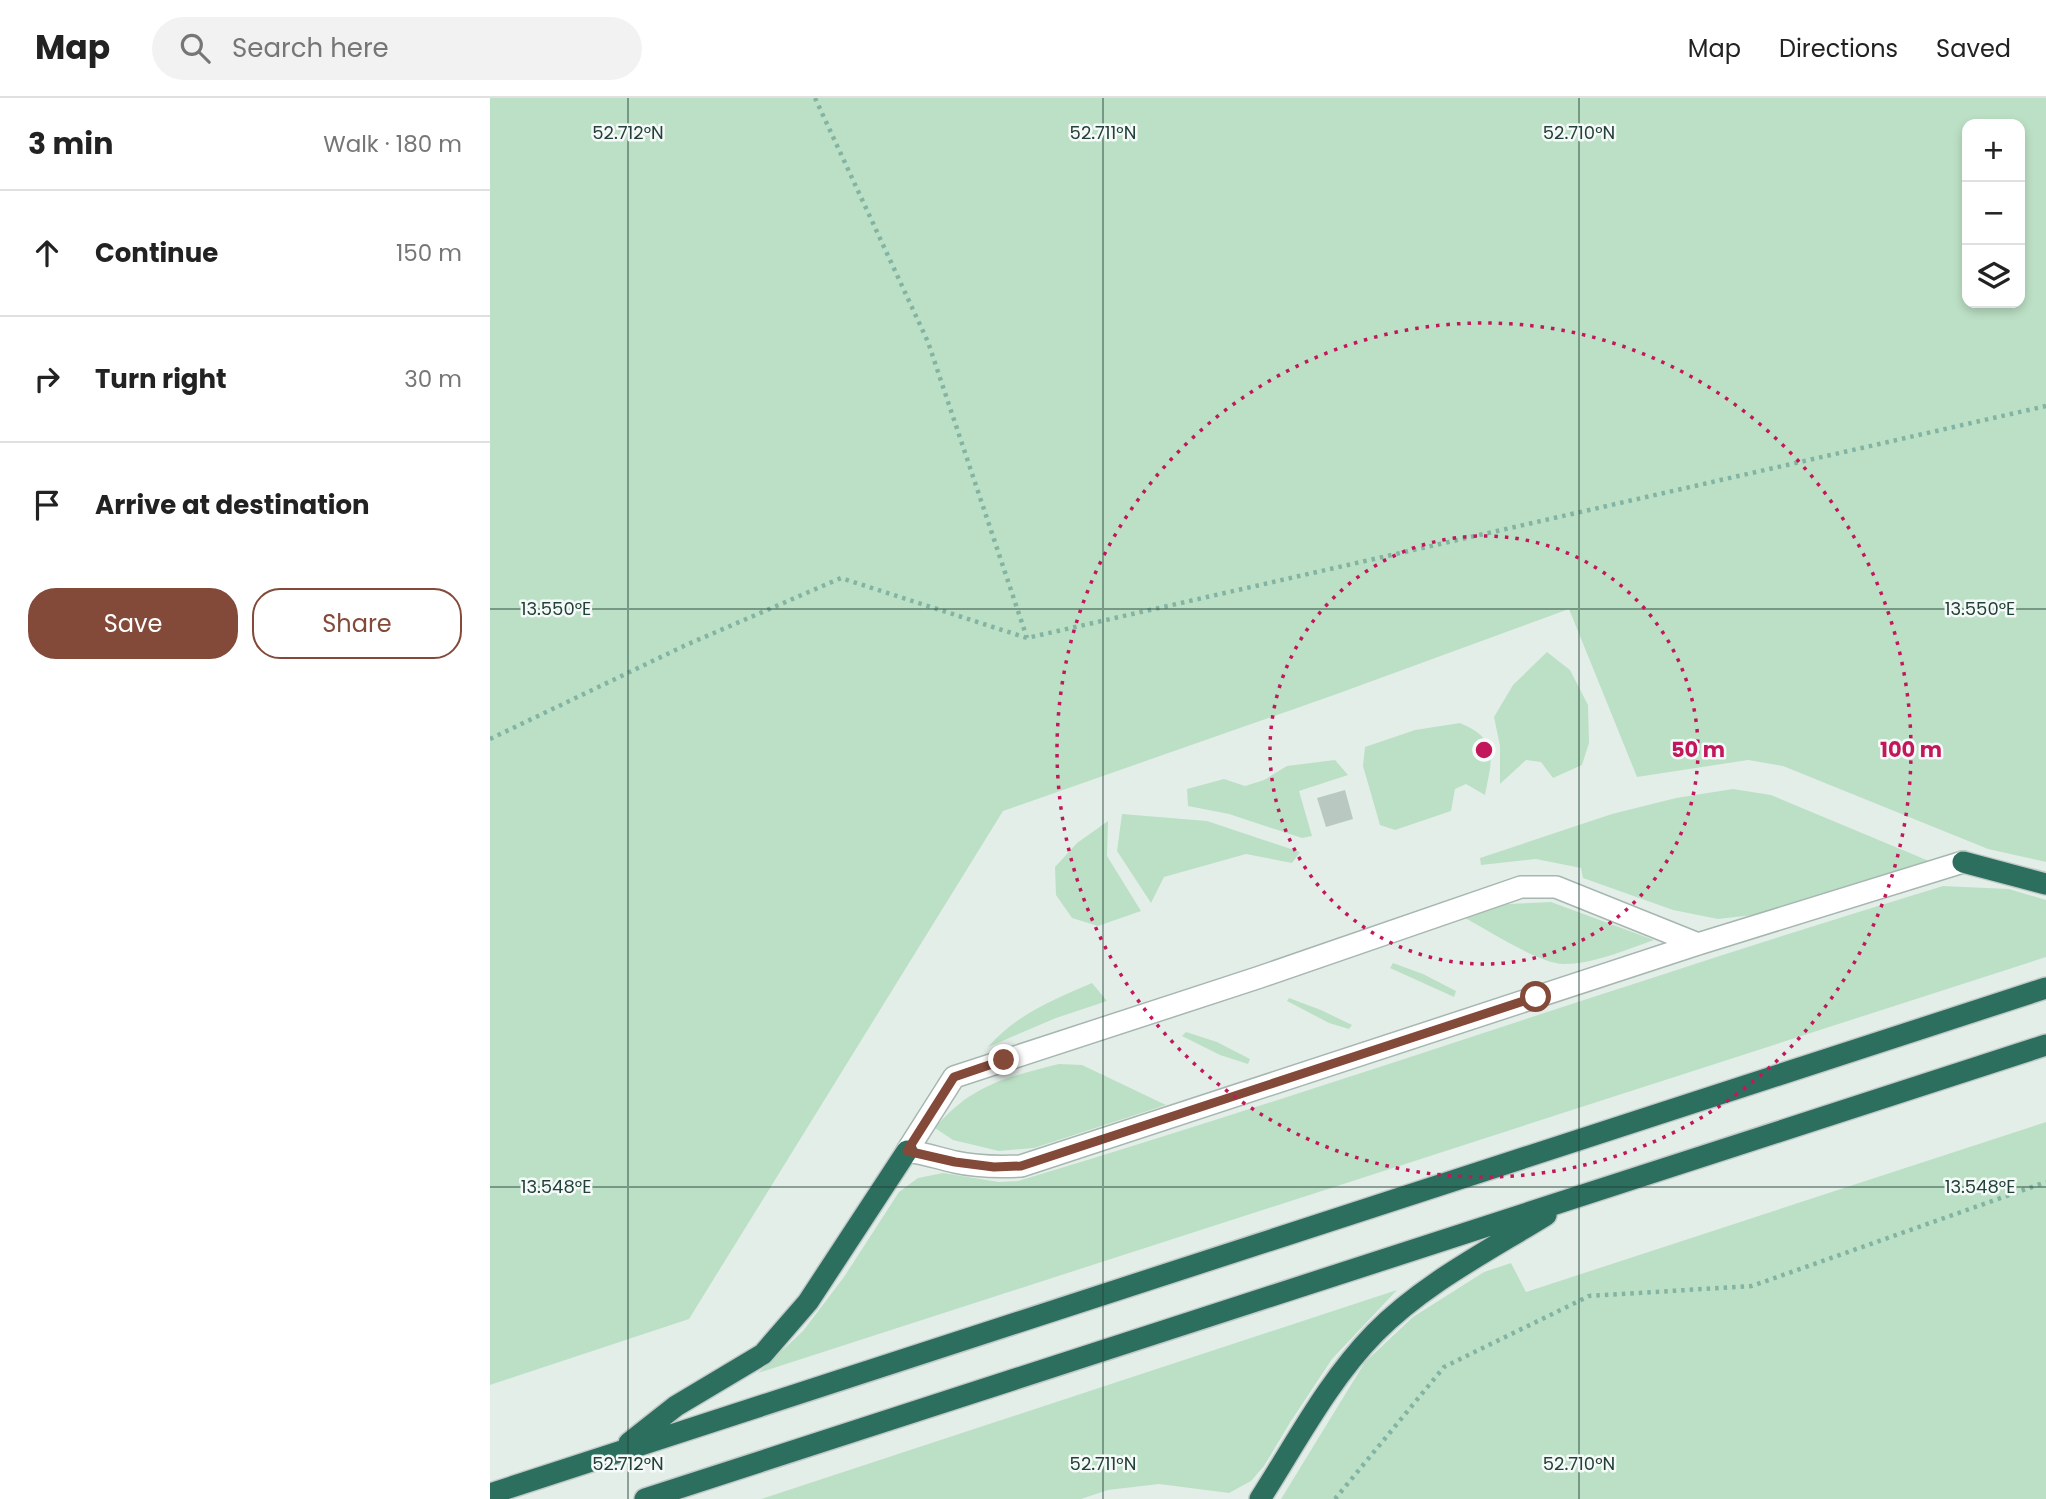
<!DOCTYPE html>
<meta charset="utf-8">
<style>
body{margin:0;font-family:Poppins,sans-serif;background:#f2f2f2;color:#222}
.controls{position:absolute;right:21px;top:21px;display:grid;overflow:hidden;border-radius:14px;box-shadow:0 4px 10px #0003}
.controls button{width:63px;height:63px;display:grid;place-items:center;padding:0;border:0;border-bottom:2px solid #e0e0e0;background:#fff;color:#222;font:35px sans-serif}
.stop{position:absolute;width:21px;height:21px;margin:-16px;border:5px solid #834a3a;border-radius:50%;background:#fff}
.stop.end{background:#834a3a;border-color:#fff;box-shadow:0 2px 7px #0008}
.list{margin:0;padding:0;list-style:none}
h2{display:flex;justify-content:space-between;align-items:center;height:91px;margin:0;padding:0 28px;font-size:30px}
h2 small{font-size:23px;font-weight:400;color:#767676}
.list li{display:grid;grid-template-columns:46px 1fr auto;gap:21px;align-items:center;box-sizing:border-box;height:126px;padding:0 28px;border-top:2px solid #e0e0e0}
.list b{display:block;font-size:26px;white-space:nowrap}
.list em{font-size:23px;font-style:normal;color:#767676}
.actions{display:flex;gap:14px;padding:21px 28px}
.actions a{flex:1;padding:16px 0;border:2px solid #834a3a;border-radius:28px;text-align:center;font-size:24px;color:#834a3a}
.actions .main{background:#834a3a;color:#fff}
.icon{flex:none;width:38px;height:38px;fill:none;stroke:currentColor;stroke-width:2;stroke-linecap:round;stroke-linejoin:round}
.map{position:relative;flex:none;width:1556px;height:1401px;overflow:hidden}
header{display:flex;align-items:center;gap:42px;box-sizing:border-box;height:98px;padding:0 35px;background:#fff;border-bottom:2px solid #e0e0e0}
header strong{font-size:33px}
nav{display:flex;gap:38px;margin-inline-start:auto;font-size:24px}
.search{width:490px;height:63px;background:#f2f2f2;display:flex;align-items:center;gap:18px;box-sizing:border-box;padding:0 24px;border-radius:38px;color:#767676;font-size:26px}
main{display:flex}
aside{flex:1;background:#fff}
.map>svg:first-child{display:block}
.green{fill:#bce0c5;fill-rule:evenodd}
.building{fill:#b9c9c2}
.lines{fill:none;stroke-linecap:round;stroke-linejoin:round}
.minor-casing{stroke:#a6b7b0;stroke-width:24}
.highway-casing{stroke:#c1cac7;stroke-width:24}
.path{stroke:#83b3a3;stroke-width:4.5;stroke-dasharray:3.5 5;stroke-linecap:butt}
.minor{stroke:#fff;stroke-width:21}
.highway{stroke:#2c6f5f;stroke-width:21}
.route{stroke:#834a3a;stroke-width:9}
.ticks{fill:none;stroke:#224138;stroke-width:2;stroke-opacity:0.45}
.ring{fill:none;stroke:#c2185b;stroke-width:3.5;stroke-dasharray:3.5 7}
.ticks-label{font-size:18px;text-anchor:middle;fill:#224138;stroke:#f5faf8;stroke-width:5;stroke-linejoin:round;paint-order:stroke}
.centre{fill:#c2185b;stroke:#f5faf8;stroke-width:3.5}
.ring-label{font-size:21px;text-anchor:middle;font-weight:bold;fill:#c2185b;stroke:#f5faf8;stroke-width:5;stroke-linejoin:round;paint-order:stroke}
</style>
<header>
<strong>Map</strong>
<div class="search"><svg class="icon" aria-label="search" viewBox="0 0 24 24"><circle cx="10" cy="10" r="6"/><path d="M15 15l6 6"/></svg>Search here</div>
<nav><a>Map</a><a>Directions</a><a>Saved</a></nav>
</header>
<main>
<aside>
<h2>3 min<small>Walk · 180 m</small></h2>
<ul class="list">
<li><svg class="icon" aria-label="ahead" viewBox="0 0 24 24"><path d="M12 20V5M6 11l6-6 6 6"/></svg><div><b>Continue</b></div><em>150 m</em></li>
<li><svg class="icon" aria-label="right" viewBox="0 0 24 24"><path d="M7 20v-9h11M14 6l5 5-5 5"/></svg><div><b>Turn right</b></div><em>30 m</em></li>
<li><svg class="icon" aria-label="arrive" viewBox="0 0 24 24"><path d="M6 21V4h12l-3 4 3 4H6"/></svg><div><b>Arrive at destination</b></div></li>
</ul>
<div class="actions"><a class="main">Save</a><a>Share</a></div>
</aside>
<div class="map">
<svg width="1556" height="1401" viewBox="0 0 1556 1401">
<rect width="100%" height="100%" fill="#e4eee9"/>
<path class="green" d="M0,0h1556v764l-58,-13 -205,-83 -35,-6 -111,17 -68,-168 -235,86 -331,116 -314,508 -199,66zM1477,26h53v179h-53z
M1057,554l23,18 18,35 1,38 -7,22 -29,13 -12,-16 -15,-2 -26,24v-38l-6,-29 19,-32z
M970,625c40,17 32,35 25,72l-19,-11 -11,5 -4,22 -56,19 -15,-5 -17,-59 2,-19 50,-17z
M845,662l13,15 -49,16 13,45 -10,2 -73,-24 -41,-8 -1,-17 37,-10 21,7 19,-6 23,-14z
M1243,691l38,6 158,66 -176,54 -35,4 -45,-9 -90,-32 -2,-10 -45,-9 -55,6 -1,-7 132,-44 64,-16z
M632,716l85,7 93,31 -8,11 -46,-9 -82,23 -13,26 -34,-52z
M618,723l-1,35 34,55 -43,15 -26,-8 -16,-23 -1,-28 22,-24z
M1453,788l66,3 37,11v57l-1288,416 45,-42 41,-54 55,-85 19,-14 25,-5 56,9 19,-1c310,-93 615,-201 925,-295z
M1061,804l103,38c-29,10 -60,24 -91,24 -25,-1 -75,-34 -100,-47l45,-13z
M903,865l30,11 33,17 -2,6 -64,-29z
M602,885l15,18 -51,17 -68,29c29,-33 65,-47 104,-64z
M799,900l32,12 31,15 -3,4 -20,-6 -42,-22z
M696,934l31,10 33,17 -2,5 -28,-9 -38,-19z
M569,966l23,1 84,40 -132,43 -35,3 -46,-11 -18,-12c36,-43 72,-51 124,-64z
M1556,1024v377h-765l84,-137 48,-45 71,-45 27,-9 15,29z
M907,1192l-65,69 -41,62 -27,45 -13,15 -22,12 -70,-9 -51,6 -27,9h-320z"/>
<path class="building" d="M855,692l8,29 -27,8 -9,-29z"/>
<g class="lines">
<g class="minor-casing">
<path id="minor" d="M1208,846l-142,-57h-35l-264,91 -303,99 -47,74c16,2 31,7 48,11 22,5 44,5 66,4l677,-222 265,-82"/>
</g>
<g class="highway-casing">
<path id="highway" d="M1473,764l83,22
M139,1345l47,-37 87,-52 45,-52 99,-151
M0,1396l1556,-506
M155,1401l1401,-454
M770,1401c36,-56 68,-118 115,-166 48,-49 113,-82 171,-118"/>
</g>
<path class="path" d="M325,0l113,244 99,296
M0,641l196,-94 155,-67 186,60 1019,-232
M845,1401l109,-132 145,-71 163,-10 294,-104"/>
<use href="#minor" class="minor"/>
<use href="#highway" class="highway"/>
</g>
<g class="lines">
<path class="route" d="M514,962l-50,17 -47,74 48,11 39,5 27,-1 515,-169"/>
</g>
<path class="ticks" d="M138,0v1401M613,0v1401M1089,0v1401M0,511h1556M0,1089h1556"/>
<g class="ring">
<circle cx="994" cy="652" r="214"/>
<circle cx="994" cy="652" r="427"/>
</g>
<g class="ticks-label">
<text x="138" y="41">52.712°N</text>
<text x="613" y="41">52.711°N</text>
<text x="1089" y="41">52.710°N</text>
<text x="1490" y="517">13.550°E</text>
<text x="66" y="517">13.550°E</text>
<text x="1490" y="1095">13.548°E</text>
<text x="66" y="1095">13.548°E</text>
<text x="138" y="1372">52.712°N</text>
<text x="613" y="1372">52.711°N</text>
<text x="1089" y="1372">52.710°N</text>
</g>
<circle cx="994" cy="652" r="10" class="centre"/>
<g class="ring-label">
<text x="1208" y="659">50 m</text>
<text x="1421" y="659">100 m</text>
</g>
</svg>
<div class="controls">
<button>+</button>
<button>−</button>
<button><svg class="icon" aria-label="layers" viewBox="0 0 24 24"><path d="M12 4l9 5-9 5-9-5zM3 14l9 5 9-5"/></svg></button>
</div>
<div class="stop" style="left:1046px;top:899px"></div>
<div class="stop end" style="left:514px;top:962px"></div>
</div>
</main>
